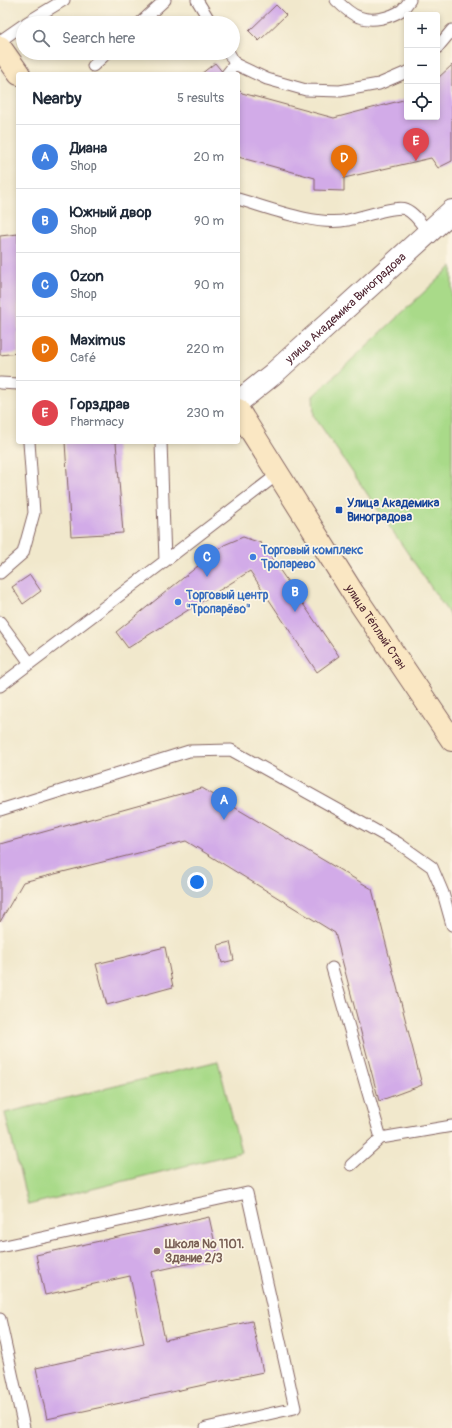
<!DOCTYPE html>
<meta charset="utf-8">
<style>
body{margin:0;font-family:Pangolin,sans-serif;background:#f6f6f7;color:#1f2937}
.controls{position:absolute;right:12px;top:12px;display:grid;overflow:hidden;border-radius:4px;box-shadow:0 2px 6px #0003}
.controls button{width:36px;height:36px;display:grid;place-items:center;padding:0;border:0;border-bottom:1px solid #e0e1e3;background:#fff;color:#1f2937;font:20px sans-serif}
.you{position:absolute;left:197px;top:882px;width:14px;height:14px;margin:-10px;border:3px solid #fff;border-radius:50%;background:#1a73e8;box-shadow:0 0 0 6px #1a73e833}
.badge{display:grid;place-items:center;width:26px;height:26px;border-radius:50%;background:#b45309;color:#fff;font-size:13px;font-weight:700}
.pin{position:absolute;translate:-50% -33px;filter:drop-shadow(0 1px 2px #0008)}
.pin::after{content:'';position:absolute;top:21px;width:14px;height:12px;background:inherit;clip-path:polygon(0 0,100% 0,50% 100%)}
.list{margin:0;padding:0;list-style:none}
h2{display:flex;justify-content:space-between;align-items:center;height:52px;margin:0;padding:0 16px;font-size:17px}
h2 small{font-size:13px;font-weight:400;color:#747a83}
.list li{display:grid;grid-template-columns:26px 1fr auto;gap:12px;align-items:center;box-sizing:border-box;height:64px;padding:0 16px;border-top:1px solid #e0e1e3}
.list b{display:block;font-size:15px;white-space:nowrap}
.list p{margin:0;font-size:13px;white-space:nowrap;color:#747a83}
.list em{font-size:13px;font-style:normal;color:#747a83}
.icon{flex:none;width:22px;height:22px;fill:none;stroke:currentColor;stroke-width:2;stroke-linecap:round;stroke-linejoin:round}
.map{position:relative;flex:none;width:452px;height:1428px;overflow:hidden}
.search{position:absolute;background:#fff;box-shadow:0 2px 6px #0003;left:16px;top:16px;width:224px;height:44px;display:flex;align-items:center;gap:10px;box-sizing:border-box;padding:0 14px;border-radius:22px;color:#747a83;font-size:15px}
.panel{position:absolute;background:#fff;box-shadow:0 2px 6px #0003;left:16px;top:72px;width:224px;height:372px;border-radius:4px}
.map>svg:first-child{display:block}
.green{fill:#a9da89;stroke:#7a7c5a}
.building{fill:#d2abe8}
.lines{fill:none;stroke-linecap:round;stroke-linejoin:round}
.lane-casing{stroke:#846563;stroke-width:13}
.street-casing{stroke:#846563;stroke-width:24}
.secondary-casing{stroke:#846563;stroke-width:24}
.lane{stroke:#fff;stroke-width:11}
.street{stroke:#fff;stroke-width:22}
.secondary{stroke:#fae7c3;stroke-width:22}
.transit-dot{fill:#1a4fb4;stroke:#fcf5e5;stroke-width:1.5}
.shop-dot{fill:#3f7fe0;stroke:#fcf5e5;stroke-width:1.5}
.education-dot{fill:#8d6e63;stroke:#fcf5e5;stroke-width:1.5}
.labels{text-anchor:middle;stroke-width:3.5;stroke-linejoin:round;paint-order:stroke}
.street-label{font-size:12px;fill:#4a1f2b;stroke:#fcf5e5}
.transit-label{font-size:12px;font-weight:bold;fill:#164399;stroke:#fcf5e5;text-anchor:start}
.shop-label{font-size:12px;font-weight:bold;fill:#366cbe;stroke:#fcf5e5;text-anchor:start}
.education-label{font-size:12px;font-weight:bold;fill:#785e54;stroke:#fcf5e5;text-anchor:start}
</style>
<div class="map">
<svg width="452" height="1428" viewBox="0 0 452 1428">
<rect width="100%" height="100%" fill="#fcf5e5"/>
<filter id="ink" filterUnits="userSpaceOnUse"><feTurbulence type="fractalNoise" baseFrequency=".025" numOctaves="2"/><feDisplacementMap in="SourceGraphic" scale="8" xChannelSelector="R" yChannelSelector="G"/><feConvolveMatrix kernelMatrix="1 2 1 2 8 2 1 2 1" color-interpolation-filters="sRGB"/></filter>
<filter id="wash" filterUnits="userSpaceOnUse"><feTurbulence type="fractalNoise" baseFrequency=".012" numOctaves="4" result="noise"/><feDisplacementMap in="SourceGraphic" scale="16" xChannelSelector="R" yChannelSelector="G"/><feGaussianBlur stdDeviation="0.9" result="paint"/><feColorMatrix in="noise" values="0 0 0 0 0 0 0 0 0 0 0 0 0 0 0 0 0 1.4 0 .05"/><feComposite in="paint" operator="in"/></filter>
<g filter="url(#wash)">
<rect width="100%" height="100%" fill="#f1e8cc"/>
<path class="green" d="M452,266v352l-138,-202 -1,-20z
M218,1061l23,91 -213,53 -23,-92z"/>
<g id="blocks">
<path class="building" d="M276,5l10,10 -27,26 -10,-10z
M215,63l9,11h-23z
M452,65v96l-14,7 -7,-10 -87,20v13l-29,-1v-12l-77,-21v-68l4,4 92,25 73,-19v18h30v-38z
M18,234v119l-18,2v-119z
M65,442h51l7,91 -52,3z
M243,537l18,6 78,113 -22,16 -67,-101 -122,77 -12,-16 108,-87z
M30,575l11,16 -18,13 -11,-17z
M202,788l170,101 50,196 -43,16 -44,-168 -149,-92 -163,41 -23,40v-78z
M230,942l4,18 -12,3 -4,-18z
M165,947l8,40 -66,18 -11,-41z
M209,1217l9,40 -67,15 14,68 87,-19 11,51 -216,47 -11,-51 108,-24 -14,-68 -85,19 -9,-40z"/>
</g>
</g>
<g filter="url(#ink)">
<use href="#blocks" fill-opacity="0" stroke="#846563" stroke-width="1"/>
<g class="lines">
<g class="lane-casing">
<path id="lane" d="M197,0l14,23
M336,0c6,6 14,14 23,17 13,5 31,1 43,-7 3,-3 6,-7 8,-10
M26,23l38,-23
M140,23l25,-23
M0,41l23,-16
M437,48l15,-18
M229,53l6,11
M93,66l14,-13
M227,74l8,-10 32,15 39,11 34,1 39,-7 28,-12
M238,199c31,9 79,28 110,21 12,-2 47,-15 57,-11 10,4 17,16 23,24
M0,383l18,1
M161,442l4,119
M0,573l23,-20 11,-40 -5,-71
M0,622l30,41
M0,686l165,-125 113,-87
M0,810l189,-59 42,-1 167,93 34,24 11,26 9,32
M332,968l49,170
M351,1165l30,-27 71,-12
M0,1247l247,-54 48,215 -89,20
M0,1319l24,109"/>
</g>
<g class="street-casing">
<g id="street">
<path id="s1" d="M238,402l35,-28 179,-163"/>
</g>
</g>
<g class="secondary-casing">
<g id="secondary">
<path d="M0,47l19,27"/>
<path id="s2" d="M238,410l115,183 99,147"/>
</g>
</g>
<use href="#lane" class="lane"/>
<use href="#street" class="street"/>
<use href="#secondary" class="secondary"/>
</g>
</g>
<rect class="transit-dot" x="335" y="506" width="8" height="8" rx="2"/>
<g class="shop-dot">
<circle cx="253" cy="557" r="4"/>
<circle cx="178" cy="602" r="4"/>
</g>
<circle class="education-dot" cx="157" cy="1251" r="4"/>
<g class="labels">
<g class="street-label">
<text dy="4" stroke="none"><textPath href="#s1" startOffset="143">улица Академика Виноградова</textPath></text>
<text dy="4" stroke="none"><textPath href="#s2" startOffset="257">улица Тёплый Стан</textPath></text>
</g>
<g class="transit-label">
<text x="347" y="507">Улица Академика<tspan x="347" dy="14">Виноградова</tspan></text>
</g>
<g class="shop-label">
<text x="261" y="554">Торговый комплекс<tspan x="261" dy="14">Тропарево</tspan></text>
<text x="186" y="599">Торговый центр<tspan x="186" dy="14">"Тропарёво"</tspan></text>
</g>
<g class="education-label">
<text x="165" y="1248">Школа № 1101.<tspan x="165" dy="14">Здание 2/3</tspan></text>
</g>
</g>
</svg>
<div class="controls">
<button>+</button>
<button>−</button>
<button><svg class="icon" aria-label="locate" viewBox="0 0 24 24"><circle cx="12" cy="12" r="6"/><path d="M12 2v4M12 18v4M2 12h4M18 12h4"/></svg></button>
</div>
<div class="you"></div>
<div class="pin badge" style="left:224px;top:820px;background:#3f7fe0">A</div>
<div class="pin badge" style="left:295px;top:612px;background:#3f7fe0">B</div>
<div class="pin badge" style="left:207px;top:577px;background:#3f7fe0">C</div>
<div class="pin badge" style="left:344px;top:178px;background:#e8710a">D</div>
<div class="pin badge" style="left:416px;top:161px;background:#e0444e">E</div>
<div class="search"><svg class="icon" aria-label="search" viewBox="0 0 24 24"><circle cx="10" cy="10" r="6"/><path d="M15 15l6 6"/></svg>Search here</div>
<section class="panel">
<h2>Nearby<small>5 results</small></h2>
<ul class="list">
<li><span class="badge" style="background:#3f7fe0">A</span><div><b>Диана</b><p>Shop</p></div><em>20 m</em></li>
<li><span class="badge" style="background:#3f7fe0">B</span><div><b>Южный двор</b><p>Shop</p></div><em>90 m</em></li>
<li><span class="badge" style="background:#3f7fe0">C</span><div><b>Ozon</b><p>Shop</p></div><em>90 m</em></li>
<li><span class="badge" style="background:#e8710a">D</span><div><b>Maximus</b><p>Café</p></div><em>220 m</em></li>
<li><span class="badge" style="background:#e0444e">E</span><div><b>Горздрав</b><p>Pharmacy</p></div><em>230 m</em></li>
</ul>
</section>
</div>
